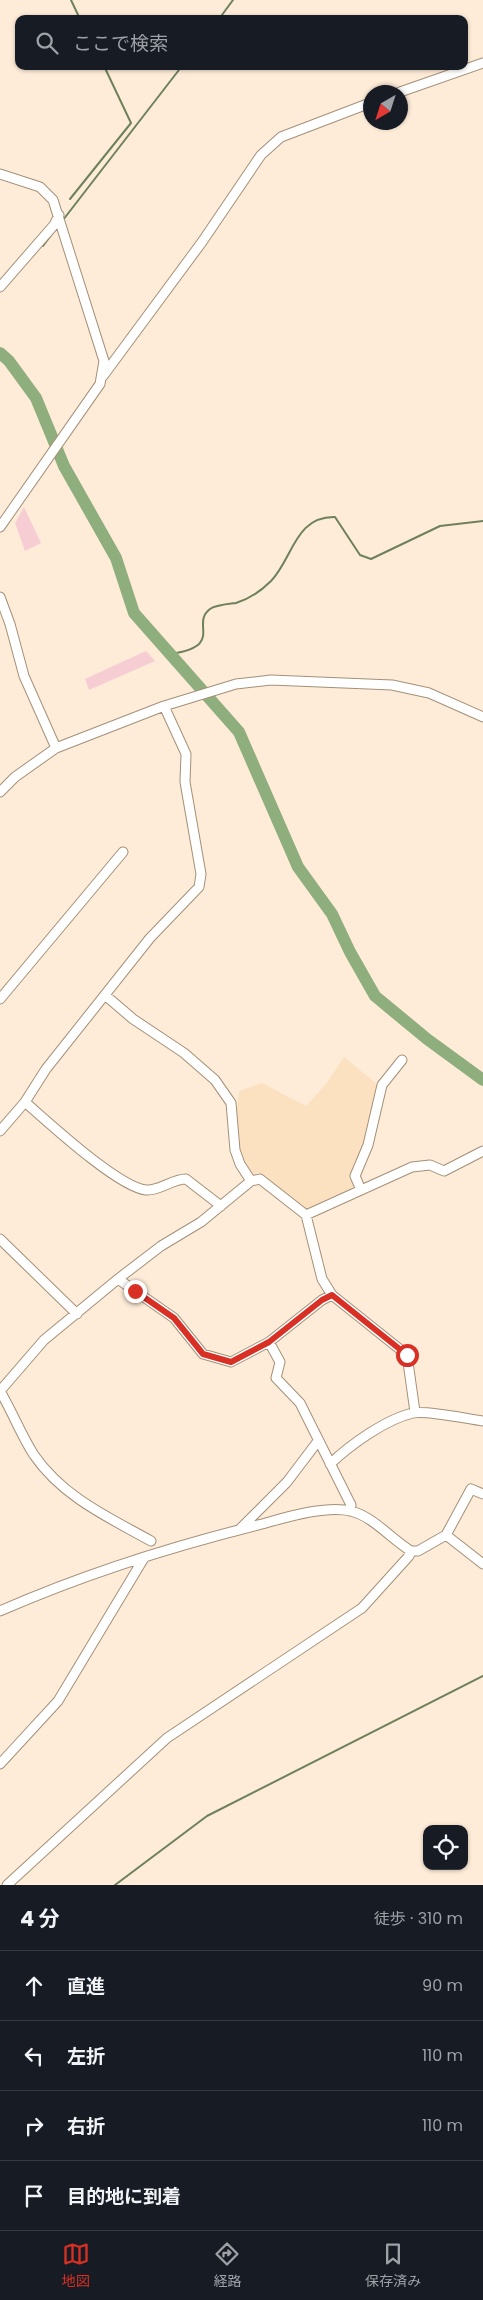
<!DOCTYPE html>
<html lang="ja">
<meta charset="utf-8">
<style>
body{margin:0;font-family:Poppins,"Noto Sans JP",sans-serif;background:#20242c;color:#f1f3f6}
.controls{position:absolute;right:15px;bottom:15px;display:grid;overflow:hidden;border-radius:10px;box-shadow:0 1px 4px #0004}
.controls button{width:45px;height:45px;display:grid;place-items:center;padding:0;border:0;border-bottom:1px solid #363941;background:#171b24;color:#f1f3f6;font:25px sans-serif}
.compass{position:absolute;left:363px;top:85px;width:45px;height:45px;border-radius:50%;background:#171b24;box-shadow:0 1px 4px #0004;rotate:219deg}
.stop{position:absolute;width:15px;height:15px;margin:-11px;border:4px solid #d93025;border-radius:50%;background:#fff}
.stop.end{background:#d93025;border-color:#fff;box-shadow:0 1px 5px #0008}
.list{margin:0;padding:0;list-style:none}
h2{display:flex;justify-content:space-between;align-items:center;height:65px;margin:0;padding:0 20px;font-size:21px}
h2 small{font-size:16px;font-weight:400;color:#9ea1a6}
.list li{display:grid;grid-template-columns:32px 1fr auto;gap:15px;align-items:center;box-sizing:border-box;height:70px;padding:0 20px;border-top:1px solid #363941}
.list b{display:block;font-size:19px;white-space:nowrap}
.list em{font-size:16px;font-style:normal;color:#9ea1a6}
.icon{flex:none;width:28px;height:28px;fill:none;stroke:currentColor;stroke-width:2;stroke-linecap:round;stroke-linejoin:round}
.map{position:relative;flex:none;width:483px;height:1885px;overflow:hidden}
.search{position:absolute;background:#171b24;box-shadow:0 1px 4px #0004;left:15px;right:15px;top:15px;height:55px;display:flex;align-items:center;gap:12px;box-sizing:border-box;padding:0 18px;border-radius:10px;color:#9ea1a6;font-size:19px}
.sheet{height:345px;background:#171b24}
nav{display:flex;justify-content:space-around;align-items:center;box-sizing:border-box;height:70px;border-top:1px solid #363941;background:#171b24;font-size:14px;color:#9ea1a6}
nav a{display:grid;justify-items:center;gap:2px}
nav .on{color:#d93025}
.map>svg:first-child{display:block}
.built{fill:#fce1c1}
.green{fill:#f7cdd4}
.lines{fill:none;stroke-linecap:round;stroke-linejoin:round}
.stream{stroke:#6d815c;stroke-width:2}
.river{stroke:#8eae7d;stroke-width:12}
.minor-casing{stroke:#a49078;stroke-width:11}
.minor{stroke:#fff;stroke-width:9}
.route{stroke:#d93025;stroke-width:6}
</style>
<div class="map">
<svg width="483" height="1885" viewBox="0 0 483 1885">
<rect width="100%" height="100%" fill="#feecd8"/>
<path class="built" d="M344,1057l34,28 -21,103 -51,24 -57,-39 -11,-23 -2,-33 3,-26 23,-8 44,23 20,-22z"/>
<path class="green" d="M24,507l17,36 -16,8 -10,-28z
M146,651l9,10 -66,29 -4,-11z"/>
<g class="lines">
<path class="stream" d="M71,0l9,19
M219,19l14,-19
M70,199l61,-76 -27,-57
M63,220l119,-154
M43,246l12,-16
M171,654c54,-8 19,-30 39,-45 6,-4 18,-5 26,-6 13,-4 26,-13 35,-22 22,-23 24,-65 64,-64l25,38 11,4 69,-33 43,-5
M115,1885l92,-69 276,-140"/>
<path class="river" d="M0,353l9,8 27,37 28,68 52,92 18,55 105,119 59,135 34,47 18,38 25,44 52,43 56,41"/>
<g class="minor-casing">
<path id="minor" d="M400,92l83,-29
M0,174l40,13 13,13 51,161 -4,23 -100,143
M0,287l54,-62 5,-10
M103,376l99,-134 59,-87 20,-18 89,-34
M0,597l10,27 14,52 32,72
M0,792l15,-15 41,-29 108,-42 72,-22 35,-4 121,5 37,8 54,24
M105,995l28,24 51,34 31,27 16,23 4,47 5,14 11,17
M0,999l123,-147
M25,1102c23,20 93,85 121,88 14,1 26,-11 40,-11l35,27
M0,1131l25,-29 21,-33 104,-131 49,-51 2,-13 -16,-92 1,-28 -22,-48
M361,1190l-6,-14 13,-31 14,-60 20,-25
M306,1215l106,-48 18,-2 14,6 39,-20
M0,1239l77,75
M118,1279l56,39 29,36 28,8 38,-20 53,-42 10,-5
M269,1342l11,20 -4,16 24,25 51,102 -1,6
M0,1391l44,-51 74,-61 43,-33 40,-24 50,-41 9,-2 46,36 16,64 10,16 75,60 8,57
M0,1391c12,20 21,44 34,64 29,42 74,62 117,86
M330,1464c20,-19 56,-45 83,-51 14,-3 54,6 70,8
M240,1529l47,-47 31,-41
M446,1535l25,-46 12,5
M0,1611c84,-37 173,-65 262,-87 25,-7 64,-19 89,-13 23,6 40,28 60,40h7l28,-16 37,29
M0,1764l58,-63 86,-143
M7,1885l160,-147 195,-130 47,-52 2,-5"/>
</g>
<use href="#minor" class="minor"/>
</g>
<g class="lines">
<path class="route" d="M135,1291l39,27 29,36 28,8 38,-20 53,-42 10,-5 75,60"/>
</g>
</svg>
<div class="controls">
<button><svg class="icon" aria-label="locate" viewBox="0 0 24 24"><circle cx="12" cy="12" r="6"/><path d="M12 2v4M12 18v4M2 12h4M18 12h4"/></svg></button>
</div>
<svg class="compass" viewBox="-18 -18 36 36"><path d="M0-13l5 13h-10z" fill="#e53935"/><path d="M0 13l5-13h-10z" fill="#9ea1a6"/></svg>
<div class="stop" style="left:407px;top:1355px"></div>
<div class="stop end" style="left:135px;top:1291px"></div>
<div class="search"><svg class="icon" aria-label="search" viewBox="0 0 24 24"><circle cx="10" cy="10" r="6"/><path d="M15 15l6 6"/></svg>ここで検索</div>
</div>
<section class="sheet">
<h2>4 分<small>徒歩 · 310 m</small></h2>
<ul class="list">
<li><svg class="icon" aria-label="ahead" viewBox="0 0 24 24"><path d="M12 20V5M6 11l6-6 6 6"/></svg><div><b>直進</b></div><em>90 m</em></li>
<li><svg class="icon" aria-label="left" viewBox="0 0 24 24"><path d="M17 20v-9H6M10 6l-5 5 5 5"/></svg><div><b>左折</b></div><em>110 m</em></li>
<li><svg class="icon" aria-label="right" viewBox="0 0 24 24"><path d="M7 20v-9h11M14 6l5 5-5 5"/></svg><div><b>右折</b></div><em>110 m</em></li>
<li><svg class="icon" aria-label="arrive" viewBox="0 0 24 24"><path d="M6 21V4h12l-3 4 3 4H6"/></svg><div><b>目的地に到着</b></div></li>
</ul>
</section>
<nav>
<a class="on"><svg class="icon" aria-label="map" viewBox="0 0 24 24"><path d="M3 6l6-2 6 2 6-2v14l-6 2-6-2-6 2zM9 4v14M15 6v14"/></svg>地図</a>
<a><svg class="icon" aria-label="directions" viewBox="0 0 24 24"><path d="M12 3l9 9-9 9-9-9zM9 14v-3h6M13 9l2 2-2 2"/></svg>経路</a>
<a><svg class="icon" aria-label="saved" viewBox="0 0 24 24"><path d="M7 4h10v16l-5-4-5 4z"/></svg>保存済み</a>
</nav>
